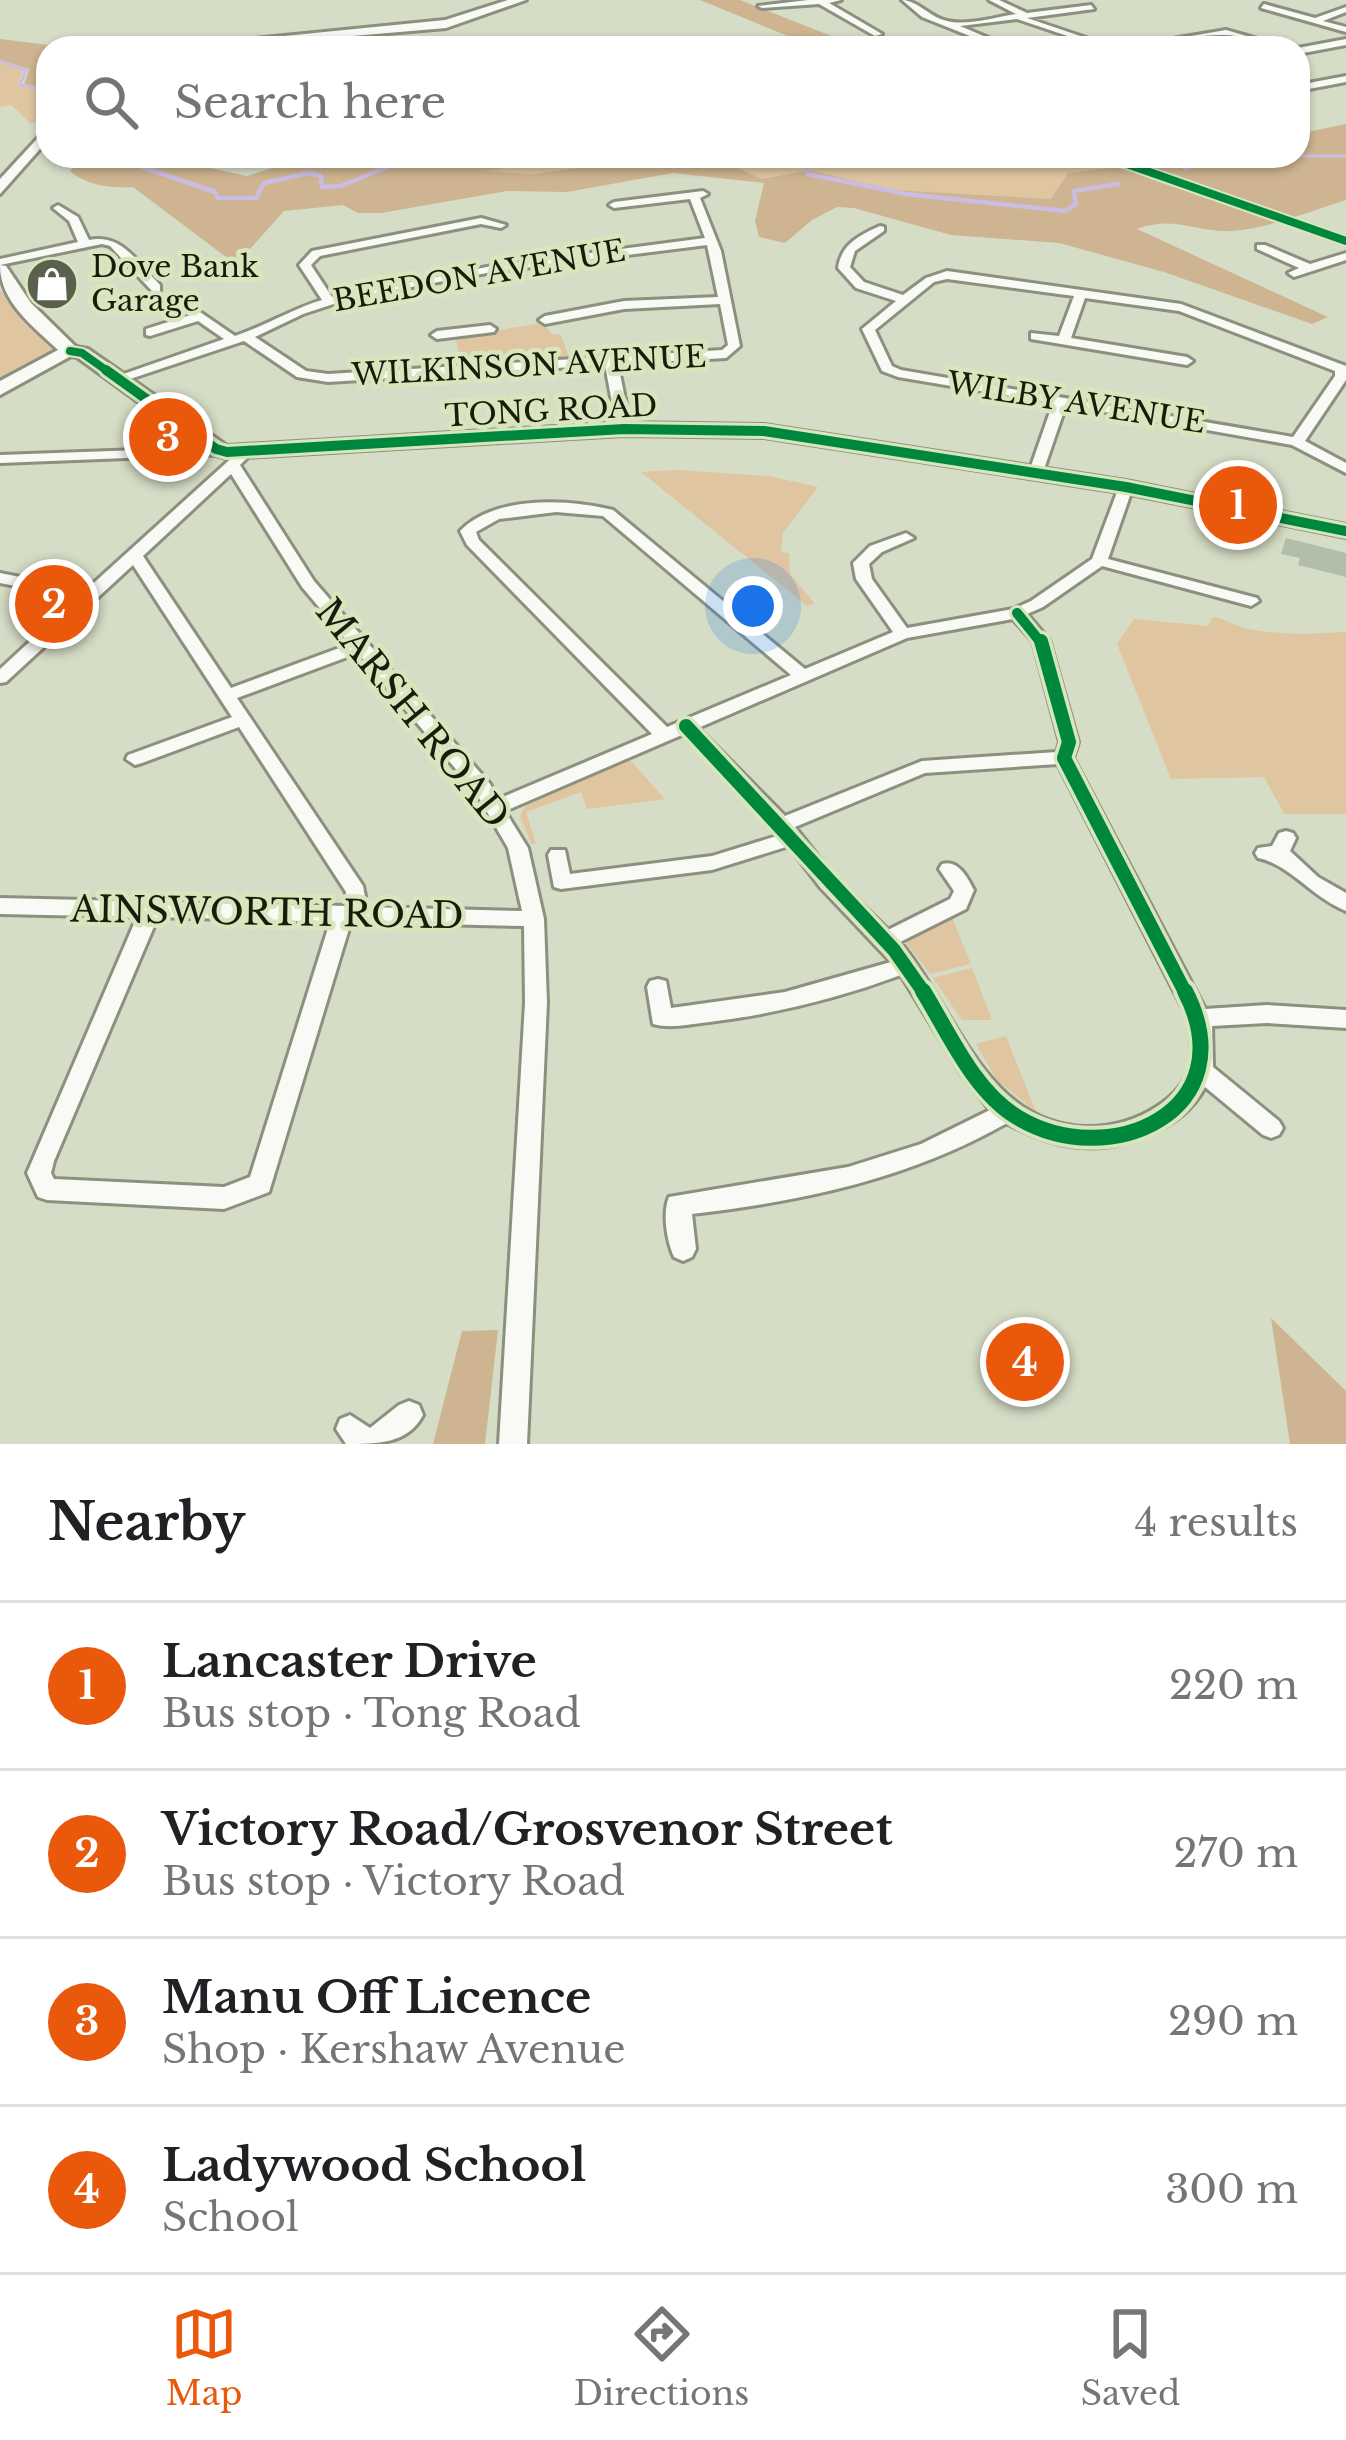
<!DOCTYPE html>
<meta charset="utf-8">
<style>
body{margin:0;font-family:"Libre Baskerville",serif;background:#f2f2f2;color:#202124}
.you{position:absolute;left:753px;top:606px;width:42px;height:42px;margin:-30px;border:9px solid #fff;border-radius:50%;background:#1a73e8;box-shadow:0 0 0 18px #1a73e833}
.badge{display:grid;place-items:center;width:78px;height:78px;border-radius:50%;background:#ea580c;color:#fff;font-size:39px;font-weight:700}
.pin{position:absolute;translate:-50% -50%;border:6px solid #fff;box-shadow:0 3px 12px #0006}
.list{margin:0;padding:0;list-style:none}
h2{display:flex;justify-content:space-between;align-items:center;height:156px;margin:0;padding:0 48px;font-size:51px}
h2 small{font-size:39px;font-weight:400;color:#757577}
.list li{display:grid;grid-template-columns:78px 1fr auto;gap:36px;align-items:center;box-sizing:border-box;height:168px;padding:0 48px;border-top:3px solid #e0e0e0}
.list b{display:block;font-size:45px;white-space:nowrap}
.list p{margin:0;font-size:39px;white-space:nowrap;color:#757577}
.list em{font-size:39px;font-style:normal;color:#757577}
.icon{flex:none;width:66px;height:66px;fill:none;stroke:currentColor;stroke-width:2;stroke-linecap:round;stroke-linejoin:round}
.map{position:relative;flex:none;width:1346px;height:1444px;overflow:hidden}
.search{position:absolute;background:#fff;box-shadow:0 3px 9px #0004;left:36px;right:36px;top:36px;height:132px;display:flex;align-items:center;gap:30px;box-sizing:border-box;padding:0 42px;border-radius:36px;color:#757577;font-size:45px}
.sheet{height:828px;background:#fff}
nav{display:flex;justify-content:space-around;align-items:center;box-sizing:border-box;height:168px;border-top:3px solid #e0e0e0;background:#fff;font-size:33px;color:#757577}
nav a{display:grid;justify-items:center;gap:6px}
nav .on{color:#ea580c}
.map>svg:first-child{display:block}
.green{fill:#e0c5a1}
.forest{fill:#ceb490}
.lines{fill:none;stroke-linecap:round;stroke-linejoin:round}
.stream-far1{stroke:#cbbde1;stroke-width:3}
.stream{stroke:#cbbde1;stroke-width:4.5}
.building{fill:#b2bea9}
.minor-casing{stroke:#8b907f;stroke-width:6}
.tertiary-casing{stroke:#8b907f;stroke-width:6}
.secondary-casing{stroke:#8b907f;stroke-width:6}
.minor{fill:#f9faf6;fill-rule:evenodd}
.tertiary{fill:#f9faf6;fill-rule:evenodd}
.secondary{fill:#f9faf6;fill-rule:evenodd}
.cycleway-far4-casing{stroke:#d9e6bd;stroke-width:9}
.cycleway-far3-casing{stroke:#d9e6bd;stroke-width:12}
.cycleway-far2-casing{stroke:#d9e6bd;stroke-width:16}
.cycleway-far1-casing{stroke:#d9e6bd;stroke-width:21}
.cycleway-casing{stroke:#d9e6bd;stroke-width:24}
.cycleway-far4{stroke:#00873e;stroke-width:6}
.cycleway-far3{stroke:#00873e;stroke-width:8}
.cycleway-far2{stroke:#00873e;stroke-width:10}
.cycleway-far1{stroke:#00873e;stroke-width:14}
.cycleway{stroke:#00873e;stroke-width:16}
.labels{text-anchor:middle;stroke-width:9;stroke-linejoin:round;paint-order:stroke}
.far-poi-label{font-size:30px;fill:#181c0d;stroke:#d9e6bd;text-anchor:start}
.far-street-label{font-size:30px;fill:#181c0d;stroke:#d9e6bd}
.street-label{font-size:36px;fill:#181c0d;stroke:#d9e6bd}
</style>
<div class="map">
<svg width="1346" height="1444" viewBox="0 0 1346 1444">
<rect width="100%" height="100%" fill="#d6ddc6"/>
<path class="green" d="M0,62l23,8 -5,16 30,7v25l-17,6 -20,-19 -11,2z
M535,156h433l60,7 33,-7h84l-20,10 -57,7 -16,26 -157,-9 -86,-20 -47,9 -35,-16 -29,-5 -62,2 -103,14 -51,-3 28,-4z
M0,290l59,62 -59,31z
M542,323l10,11 9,1 8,23 -109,4 -4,-25z
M678,470l91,6 49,11 -35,46 -2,19 8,1 1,21 25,30 -8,2 -166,-134z
M1213,617c14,2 22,9 35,12 32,6 66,5 98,3v182h-62l-20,-37 -93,2 -54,-135 17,-25 74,7z
M630,760l35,39 -78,10 -6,-17 -55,20 10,32h-5l-11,-28 5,-10z
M951,915l20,49 -41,10 -26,-34z
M972,968l20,52h-30l-29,-42z
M1006,1036l30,76 -39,-32 -21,-36z"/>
<path class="forest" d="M700,0h40l122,48h-70l13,-5z
M0,39l73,9h-25v41l-24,-5 5,-15 -29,-9z
M1346,124v76c-36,11 -76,28 -113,31 -39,2 -56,-16 -96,-2l191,88 -16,7 -148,-52 -105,-29 -108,-8 -97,-27 -17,-1 -25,13 -27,23 -26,-6 -4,-16 9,-38 -91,-10 -106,19 -60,-1 -126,22h-23l-15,-8 -59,6 -44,49h-10l-97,-73c-22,1 -46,-1 -63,-16l10,-11h-20l1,-4h94l92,20 42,-13 19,4 12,-6 -13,-5h37l22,6 43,-6 26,4 100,-4 -24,11 -27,4 49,3 103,-14 62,-2 29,5 35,16 47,-9 86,20 156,9 17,-26 57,-7 20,-10h153v-22z
M1271,1318l75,73v53h-56z
M498,1330l-13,114h-52l29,-113z"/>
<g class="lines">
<path class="stream-far1" d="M0,61l26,9 -6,15 28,6
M96,156l47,8
M801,156l3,8
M1283,156h63
M402,164l77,-3 6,-5
M1200,164l26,-8"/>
<path class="stream" d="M125,161l90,31 3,6h38l8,-15 44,-10 13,3 1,11 19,-1 53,-22 85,-3
M803,161l5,13 98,20 159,17 11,-7 -2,-13 45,-7
M1185,168l25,-7"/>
</g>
<path class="building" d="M1286,538l60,15v24l-48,-12 2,-7 -19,-4z"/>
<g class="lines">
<g class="minor-casing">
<path id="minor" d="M808,0h33l-12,3 53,31 -7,2 -56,-32 -57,4 -4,-2z
M902,0c17,1 27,17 45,21 20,5 49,-4 69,-7l-27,-14h10l28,13 64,-8 3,4 -67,9 77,26 -7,2 -80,-27 -57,7 52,22h-12l-78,-31z
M1264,4l51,14 31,-11v5l-23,9 23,6v5l-85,-24z
M1226,30l63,18c-22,0 -43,-13 -65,-13 -34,-1 -69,13 -104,13z
M1346,39v6l-48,9v-6z
M893,40l18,6 1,2 -22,-3z
M1346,76v6l-48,9v-6z
M703,191l5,3 -8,4 21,53 19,95 -14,12 -108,6 13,65 -2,3h-10l-2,-3 -12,-64 -277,17 -31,-5 -53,-36 -120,40 -12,-3 112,-39 -26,-18 -48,15 -4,-1v-6l54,-17 35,24c30,-10 57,-27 87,-36l-23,-35 13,-14 169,-33 25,7 -5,3 -20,-4 -161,32 -9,9 21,32 160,-31 213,-28 -15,-39 -76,9 -5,-3 5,-3zM707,245l11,52 -94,4 -79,15 -6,4 6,4 79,-15 96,-5 8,41 -6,5 -394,24 -22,-3 -51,-34 48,-23 49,-16 140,-26z
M58,205l20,12 11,23c33,-7 50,24 71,45v6h-8l-42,-45 -8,-2 -102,21v-6l78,-17 -9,-21 -16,-13z
M880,226l4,1v4l-29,20 -5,16 14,15 39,13 23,-17 21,-7 234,33 165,62v14l-41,61 41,22v10l-54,-28 -226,-40 -23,67 -7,4 -5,-1 -2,-3 24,-69 -155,-26 -16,-6 -20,-42 34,-28 -40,-13 -18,-20c3,-24 22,-33 42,-42zM947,279l127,17 -15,40 -28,-3v6l156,26 6,-4 -6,-4 -116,-19 14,-40 94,13 156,60v5l-42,61 -392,-67 -9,-4 -17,-36 59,-48z
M1257,245h8l45,19 36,-11v7l-52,17 -6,-4 11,-5 -42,-19z
M490,325l6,4 -2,3 -57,7 -6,-4 6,-4z
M222,447l5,1v6l-227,9v-8z
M241,453l7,4 -8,8 74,116 176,203 8,15 154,-65 -185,-189 -7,-14c35,-36 108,-32 153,-21l192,159 88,-37 -37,-53 -3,-16 17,-17 36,-13 8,5 -32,14 -13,12 3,15 35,49 106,-19 18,-8 61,-42 27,-72 7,-4 5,1 2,3 -25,72 149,39 2,3 -8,5 -149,-40 -59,41 -16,7 22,26 29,102 -5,16 132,251 62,-4 79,5v18l-79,-5 -55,3 1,41 66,54 4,7 -4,7 -8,3 -8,-3 -58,-48c-24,44 -86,66 -134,59 -23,-3 -44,-12 -64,-23 -98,56 -204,78 -315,91l4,35 -4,8 -9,4 -9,-4c-7,-15 -12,-44 -5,-60l179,-30 73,-23 69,-34 -29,-37 -60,-98c-62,23 -126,39 -192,47 -18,2 -38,7 -56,2l-6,-37 3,-6 8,-2 8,2 5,27 114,-16 106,-30 -71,-75 -31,-41 -77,24 -151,19 -7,-2 -6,-32 3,-5h14l5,24 142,-18 68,-21 -96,-101 -179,77 23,37 16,71 3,84 -20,441h-28l26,-441 -1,-77 -173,-4 -82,270 -45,17 -177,-9 -9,-3 -11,-24 110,-256 -137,-3v-16l346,8v-14l-107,-165 -97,36 -7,2 -9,-6 2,-4 104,-38 -99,-152 -127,117 -6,1v-14l77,-71 -77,-15v-10l86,17 150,-136zM231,474l71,113 48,57 -119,44 -88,-132zM556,512l47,4 188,159 -124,52 -188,-187 -3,-8 23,-13zM1013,619l20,22 27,101 -3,10 -135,9 -137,55 -87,-88 209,-90zM358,653l118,140 32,55 14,63 -155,-4 -4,-21 -126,-188zM1058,764l130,254c8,40 6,64 -30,88 -21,14 -44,21 -70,21 -103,-1 -132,-118 -188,-185l66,-33 8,-19c-7,-13 -16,-31 -32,-26l-3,5 15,22 -4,8 -62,31 -54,-53 -39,-50 130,-54zM158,917l172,5 -80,255 -26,10 -170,-8 -3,-6 3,-12z
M1286,831l7,2 3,5 -6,13 28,26 28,16v18c-34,-14 -57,-47 -88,-53l-3,-5 3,-5 14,-2 7,-13z
M409,1401l10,4 4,10c-15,29 -46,29 -77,29l-10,-15 4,-10 10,-4 20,13 29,-23z"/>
</g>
<g class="tertiary-casing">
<path id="tertiary" d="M70,346l18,3 139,97 397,-23 140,2 362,56 220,44v12l-220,-44 -362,-56 -140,-2 -397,23 -18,-5 -132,-96 -13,-2v-8z"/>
</g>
<g class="secondary-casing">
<path id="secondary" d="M508,0h18l-80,28 -234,20h-50l283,-28z
M48,127v13l-48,54v-15z
M0,265l6,1 25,37 49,48 -80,44v-14l58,-31c-26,-25 -58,-48 -58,-85z"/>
</g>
<use href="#minor" class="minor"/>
<use href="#tertiary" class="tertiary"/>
<use href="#secondary" class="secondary"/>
<g class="cycleway-far4-casing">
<path id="cycleway-far4" d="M1106,156l19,8"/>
</g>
<g class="cycleway-far3-casing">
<path id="cycleway-far3" d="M1118,161l228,80
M70,351l12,2 28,20"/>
</g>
<g class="cycleway-far2-casing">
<path id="cycleway-far2" d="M106,370l110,79 11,3 397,-23 140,2 362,56 220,44
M1017,613l25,31"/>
</g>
<g class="cycleway-far1-casing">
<path id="cycleway-far1" d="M1041,641l28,101 -5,16 122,236
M686,726l208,224 31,44"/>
</g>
<g class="cycleway-casing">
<path id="cycleway" d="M923,991c26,42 50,99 94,126 92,56 230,-6 168,-126"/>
</g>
<use href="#cycleway-far4" class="cycleway-far4"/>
<use href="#cycleway-far3" class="cycleway-far3"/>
<use href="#cycleway-far2" class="cycleway-far2"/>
<use href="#cycleway-far1" class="cycleway-far1"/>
<use href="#cycleway" class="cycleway"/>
</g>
<defs>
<g id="shop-disc" transform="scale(2.7)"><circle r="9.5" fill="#5a604e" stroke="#d9e6bd"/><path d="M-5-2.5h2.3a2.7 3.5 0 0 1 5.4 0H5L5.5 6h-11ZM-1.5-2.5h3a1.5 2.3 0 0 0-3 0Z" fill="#fff"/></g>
</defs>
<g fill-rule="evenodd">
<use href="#shop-disc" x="52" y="284"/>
</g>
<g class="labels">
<g class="far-poi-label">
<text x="91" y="277">Dove Bank<tspan x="91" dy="34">Garage</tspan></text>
</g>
<g class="far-street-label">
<text transform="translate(479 276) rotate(-10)" y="10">BEEDON AVENUE</text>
<text transform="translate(529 366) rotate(-3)" y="10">WILKINSON AVENUE</text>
<text transform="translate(1076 403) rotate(9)" y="10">WILBY AVENUE</text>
<text transform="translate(551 411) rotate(-3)" y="10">TONG ROAD</text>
</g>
<g class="street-label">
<text transform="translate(413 713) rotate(51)" y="13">MARSH ROAD</text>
<text transform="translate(267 912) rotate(1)" y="13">AINSWORTH ROAD</text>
</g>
</g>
</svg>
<div class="you"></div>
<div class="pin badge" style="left:1238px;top:505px">1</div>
<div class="pin badge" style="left:54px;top:604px">2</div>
<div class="pin badge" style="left:168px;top:437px">3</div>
<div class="pin badge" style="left:1025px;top:1362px">4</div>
<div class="search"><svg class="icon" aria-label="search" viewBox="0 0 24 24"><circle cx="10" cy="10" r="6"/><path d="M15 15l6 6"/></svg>Search here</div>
</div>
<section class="sheet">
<h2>Nearby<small>4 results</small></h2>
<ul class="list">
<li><span class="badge">1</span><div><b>Lancaster Drive</b><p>Bus stop · Tong Road</p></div><em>220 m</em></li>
<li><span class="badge">2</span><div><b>Victory Road/Grosvenor Street</b><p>Bus stop · Victory Road</p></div><em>270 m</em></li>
<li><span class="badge">3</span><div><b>Manu Off Licence</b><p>Shop · Kershaw Avenue</p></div><em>290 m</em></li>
<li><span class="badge">4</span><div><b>Ladywood School</b><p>School</p></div><em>300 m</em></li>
</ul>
</section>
<nav>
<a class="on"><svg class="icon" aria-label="map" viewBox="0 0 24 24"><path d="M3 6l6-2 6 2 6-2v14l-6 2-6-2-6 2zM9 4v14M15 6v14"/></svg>Map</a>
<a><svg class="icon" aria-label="directions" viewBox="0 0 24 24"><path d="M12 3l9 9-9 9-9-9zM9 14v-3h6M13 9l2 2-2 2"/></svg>Directions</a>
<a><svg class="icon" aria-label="saved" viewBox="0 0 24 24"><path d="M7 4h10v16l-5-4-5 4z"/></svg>Saved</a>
</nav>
